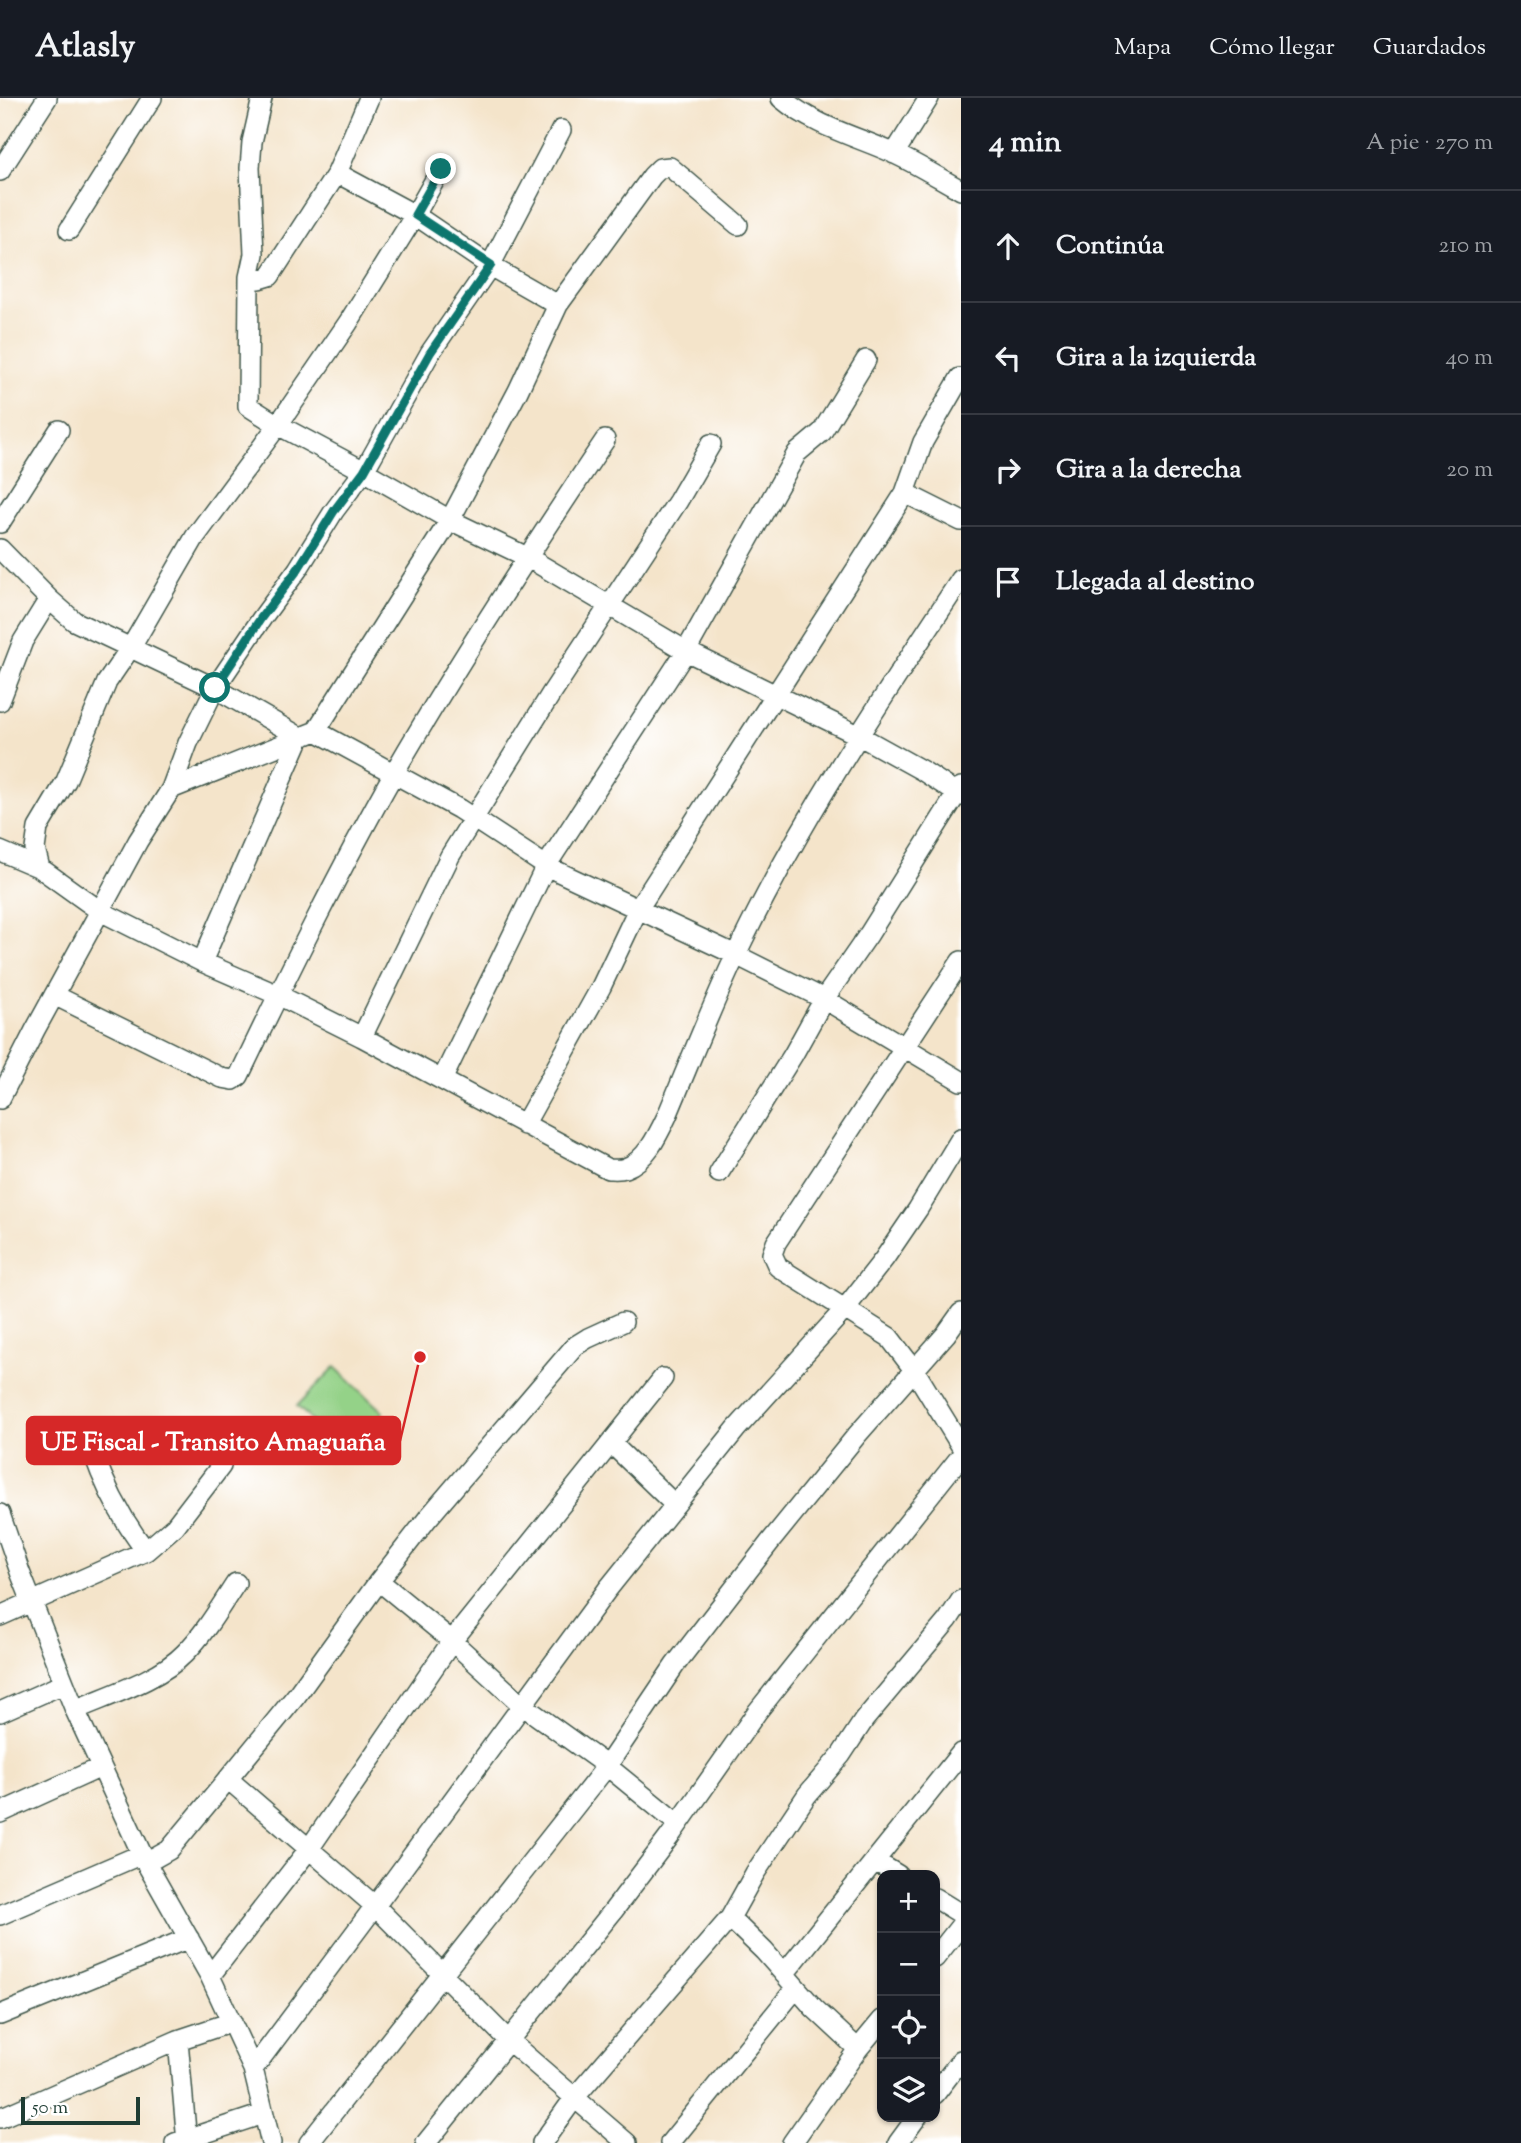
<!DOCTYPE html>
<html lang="es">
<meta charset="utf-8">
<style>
body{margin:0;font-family:"Sorts Mill Goudy",serif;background:#20242c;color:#f1f3f6}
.controls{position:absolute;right:21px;bottom:21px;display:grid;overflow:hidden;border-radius:14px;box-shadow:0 2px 5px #0004}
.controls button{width:63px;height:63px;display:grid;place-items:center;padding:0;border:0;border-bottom:2px solid #363941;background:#171b24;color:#f1f3f6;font:35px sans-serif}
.scale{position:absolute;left:21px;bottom:18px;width:119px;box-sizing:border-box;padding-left:7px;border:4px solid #1f3d34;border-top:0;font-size:19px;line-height:24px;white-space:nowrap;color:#1f3d34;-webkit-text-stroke:5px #fff;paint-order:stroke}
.stop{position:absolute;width:21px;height:21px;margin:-16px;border:5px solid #0f766e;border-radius:50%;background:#fff}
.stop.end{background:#0f766e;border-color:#fff;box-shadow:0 2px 7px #0008}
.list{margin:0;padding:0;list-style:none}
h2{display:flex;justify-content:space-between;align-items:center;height:91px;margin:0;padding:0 28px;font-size:30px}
h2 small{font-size:23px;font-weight:400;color:#9ea1a6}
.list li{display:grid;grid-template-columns:46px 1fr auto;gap:21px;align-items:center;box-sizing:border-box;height:112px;padding:0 28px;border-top:2px solid #363941}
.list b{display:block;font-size:26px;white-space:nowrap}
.list em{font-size:23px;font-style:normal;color:#9ea1a6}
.icon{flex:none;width:38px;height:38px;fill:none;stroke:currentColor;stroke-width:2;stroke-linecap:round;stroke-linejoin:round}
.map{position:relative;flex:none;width:961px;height:2045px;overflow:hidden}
header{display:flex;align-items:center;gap:42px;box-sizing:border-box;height:98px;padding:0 35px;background:#171b24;border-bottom:2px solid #363941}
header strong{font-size:33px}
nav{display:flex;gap:38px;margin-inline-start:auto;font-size:24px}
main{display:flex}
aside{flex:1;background:#171b24}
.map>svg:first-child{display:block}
.green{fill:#94d288;stroke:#5a885e;stroke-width:2}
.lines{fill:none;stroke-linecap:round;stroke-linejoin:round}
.minor-casing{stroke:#3f564a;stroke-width:22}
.minor{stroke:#fff;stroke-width:19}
.route{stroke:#0f766e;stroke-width:9}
.leader{fill:none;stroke:#d62828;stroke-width:2.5}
.callout-dot{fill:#d62828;stroke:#fff;stroke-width:2.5}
.callout{fill:#d62828;stroke:#d62828;stroke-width:2.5}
.callout-label{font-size:26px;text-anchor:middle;font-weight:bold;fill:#fff}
</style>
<header>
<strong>Atlasly</strong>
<nav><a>Mapa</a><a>Cómo llegar</a><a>Guardados</a></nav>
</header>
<main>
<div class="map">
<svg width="961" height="2045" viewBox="0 0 961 2045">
<rect width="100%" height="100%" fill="#fff"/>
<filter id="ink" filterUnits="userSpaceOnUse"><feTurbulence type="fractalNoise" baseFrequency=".0143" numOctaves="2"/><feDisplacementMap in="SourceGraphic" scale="14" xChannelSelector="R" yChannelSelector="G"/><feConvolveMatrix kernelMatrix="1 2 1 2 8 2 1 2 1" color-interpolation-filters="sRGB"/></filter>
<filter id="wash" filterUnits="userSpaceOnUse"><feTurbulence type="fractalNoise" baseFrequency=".00686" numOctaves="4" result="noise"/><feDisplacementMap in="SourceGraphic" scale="28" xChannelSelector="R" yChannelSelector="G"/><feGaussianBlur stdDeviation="1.57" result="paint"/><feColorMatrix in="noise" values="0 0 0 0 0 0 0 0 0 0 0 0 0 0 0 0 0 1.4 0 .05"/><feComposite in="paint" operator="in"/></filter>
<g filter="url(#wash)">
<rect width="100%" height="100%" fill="#f4e4ca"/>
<path class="green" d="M335,1269l48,45 -39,40 -47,-46z"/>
</g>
<g filter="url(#ink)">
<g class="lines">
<g class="minor-casing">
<path id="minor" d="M262,0l-10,44 -2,26 4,86 -5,23 -1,129 30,19 86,46 86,49 77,37 159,94 172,84 65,36 38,25
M781,0c33,28 74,38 112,55 24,11 46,25 68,37
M894,56l35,-56
M0,73l47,-73
M337,75l78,42 75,51 68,39
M69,132l83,-132
M249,179l11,2 10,-3 67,-103 32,-75
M905,395l56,28
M0,425l59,-93
M0,451l49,50 -26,42 -23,60
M49,501l25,22 141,67 85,49 -98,225
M316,633l143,78 87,57 190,89 88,44 137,82
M171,691l145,-58 134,-211 68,-129 40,-86 94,-129 8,-8 10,-1 68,58
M0,753l40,17 60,43 102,51 76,33 84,42 246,132c5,0 12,1 17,-1 21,-7 33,-33 42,-52 25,-59 48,-119 76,-176 62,-127 140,-243 218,-361
M40,770l-5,-19 3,-21 28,-47 41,-99 26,-38 62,-107 83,-112 70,-102 67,-108 26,-46
M961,863l-185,282 -4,11 6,13 111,70 26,34 46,75
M54,897l168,83 11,2 6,-4c49,-102 99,-204 155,-303 66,-114 138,-224 211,-333
M362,939l88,-181 101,-162 127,-193 33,-57
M442,982l104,-214 140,-215 111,-198 25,-21 44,-72
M0,1001l35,-69 65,-119 38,-70 33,-52 17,-46 27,-55 47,-70 36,-49 36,-58 30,-40 66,-118 60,-87 71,-136
M524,1027l77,-138 37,-78 267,-416 18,-51 37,-64
M719,1075l74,-118 31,-56 45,-65 92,-147
M611,1345l63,61
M93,1354c12,35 30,69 53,99
M0,1416l20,58 55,138 71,153 64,113 43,93 18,74
M379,1483l73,60 70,64 85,61 71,58
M0,1518l146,-65 29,-25 46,-60
M75,1612c34,-15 84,-30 110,-57 21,-21 35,-46 51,-70
M0,1614l63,-28
M228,1681l147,127 134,135 118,102
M0,1715l101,-46
M875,1763l23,14
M146,1765l23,-13 59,-71 68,-83 83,-115 49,-63 147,-172 13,-8 35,-16
M935,1800l26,16
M0,1817l142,-61
M730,1820l34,33 50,57 44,41
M935,1860l26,-33
M784,1876l177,-221
M210,1878l99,-127 143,-208 211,-263
M0,1917l189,-77
M178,1942l9,103
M253,1971l122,-163 232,-316 130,-162 107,-118 40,-51 34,-50 43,-71
M935,1996l26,-34
M0,2020l178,-78 54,-18
M175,2045l88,-29
M309,2045l298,-377 68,-101 95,-123 87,-107 89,-101 15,-21
M426,2045l187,-232 57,-75 87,-124 204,-256
M542,2045l33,-46 155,-179 25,-45 52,-78 34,-40 23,-35 84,-100 13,-20
M670,2045l126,-155
M792,2045l66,-94 24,-29
M898,2045l19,-26"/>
</g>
<use href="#minor" class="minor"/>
</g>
</g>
<g class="lines" filter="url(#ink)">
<path class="route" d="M215,590l46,-70 37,-49 36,-58 30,-40 66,-118 61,-88 -76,-50 26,-46"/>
</g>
<path class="leader" d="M420 1259L400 1343"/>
<circle class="callout-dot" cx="420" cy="1259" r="7"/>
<rect class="callout" x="27" y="1319" width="373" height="47" rx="7"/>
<g class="callout-label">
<text x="213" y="1352">UE Fiscal - Transito Amaguaña</text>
</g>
</svg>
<div class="controls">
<button>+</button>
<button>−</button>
<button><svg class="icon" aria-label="locate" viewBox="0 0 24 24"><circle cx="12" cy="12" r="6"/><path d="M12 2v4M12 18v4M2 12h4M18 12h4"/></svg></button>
<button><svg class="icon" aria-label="layers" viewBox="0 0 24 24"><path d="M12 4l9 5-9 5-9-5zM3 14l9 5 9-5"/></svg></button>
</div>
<div class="scale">50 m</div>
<div class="stop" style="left:215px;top:590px"></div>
<div class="stop end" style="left:441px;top:71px"></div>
</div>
<aside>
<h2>4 min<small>A pie · 270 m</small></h2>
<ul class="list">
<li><svg class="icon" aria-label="ahead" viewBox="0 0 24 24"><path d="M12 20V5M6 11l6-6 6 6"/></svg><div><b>Continúa</b></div><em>210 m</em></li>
<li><svg class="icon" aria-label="left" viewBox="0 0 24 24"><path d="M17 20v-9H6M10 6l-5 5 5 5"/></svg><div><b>Gira a la izquierda</b></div><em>40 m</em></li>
<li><svg class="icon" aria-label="right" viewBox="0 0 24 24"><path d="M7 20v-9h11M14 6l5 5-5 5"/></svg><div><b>Gira a la derecha</b></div><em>20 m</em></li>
<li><svg class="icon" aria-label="arrive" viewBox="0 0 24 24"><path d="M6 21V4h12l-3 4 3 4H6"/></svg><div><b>Llegada al destino</b></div></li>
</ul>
</aside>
</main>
